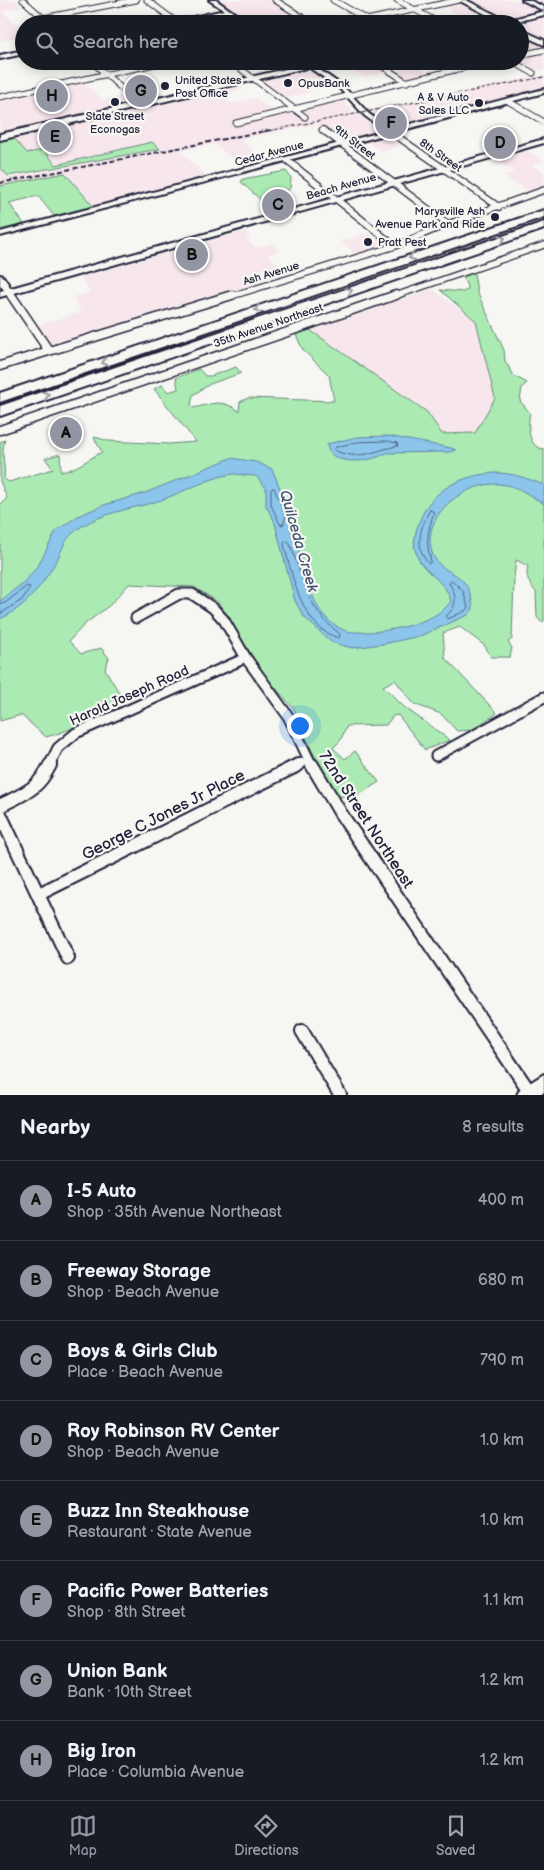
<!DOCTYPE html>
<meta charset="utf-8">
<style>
body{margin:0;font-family:"Balsamiq Sans",sans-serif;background:#20242c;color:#f1f3f6}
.you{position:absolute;left:299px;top:725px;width:18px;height:18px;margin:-12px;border:4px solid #fff;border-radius:50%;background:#1a73e8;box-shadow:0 0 0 8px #1a73e833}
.badge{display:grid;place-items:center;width:32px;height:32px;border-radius:50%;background:#9495a2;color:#111;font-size:16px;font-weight:700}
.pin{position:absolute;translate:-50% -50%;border:2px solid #fff;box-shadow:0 1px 5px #0006}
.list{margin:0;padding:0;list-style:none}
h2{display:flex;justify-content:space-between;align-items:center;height:65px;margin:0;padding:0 20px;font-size:21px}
h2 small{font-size:16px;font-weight:400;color:#9ea1a6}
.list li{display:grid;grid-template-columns:32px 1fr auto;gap:15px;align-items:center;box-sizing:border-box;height:80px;padding:0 20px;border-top:1px solid #363941}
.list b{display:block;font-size:19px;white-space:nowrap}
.list p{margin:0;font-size:16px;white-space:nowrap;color:#9ea1a6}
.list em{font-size:16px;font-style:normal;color:#9ea1a6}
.icon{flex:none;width:28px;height:28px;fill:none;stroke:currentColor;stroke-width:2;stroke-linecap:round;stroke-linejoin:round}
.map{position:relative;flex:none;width:544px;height:1095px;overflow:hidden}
.search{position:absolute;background:#171b24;box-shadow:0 2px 12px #0003;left:15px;right:15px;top:15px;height:55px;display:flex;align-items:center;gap:12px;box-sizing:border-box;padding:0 18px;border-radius:28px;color:#9ea1a6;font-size:19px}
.sheet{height:705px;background:#171b24}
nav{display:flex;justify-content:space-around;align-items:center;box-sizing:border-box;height:70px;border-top:1px solid #363941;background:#171b24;font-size:14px;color:#9ea1a6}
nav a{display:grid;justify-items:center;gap:2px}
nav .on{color:#9495a2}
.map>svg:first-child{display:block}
.built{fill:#f7e7ec}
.green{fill:#abebb3;stroke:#668677}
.water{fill:#8cc5eb;stroke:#6284a5}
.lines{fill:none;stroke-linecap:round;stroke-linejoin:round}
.shore{stroke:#4c6381;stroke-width:1}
.minor-far4-casing{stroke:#22223b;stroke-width:7}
.minor-far3-casing{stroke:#22223b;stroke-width:8}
.minor-far2-casing{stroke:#22223b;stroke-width:11}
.minor-far1-casing{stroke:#22223b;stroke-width:13}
.minor-casing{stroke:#22223b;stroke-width:16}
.tertiary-casing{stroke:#22223b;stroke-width:4}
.secondary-casing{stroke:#22223b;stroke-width:4}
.primary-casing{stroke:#22223b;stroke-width:4}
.motorway-casing{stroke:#22223b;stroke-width:4}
.minor-far4{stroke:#f6f6f2;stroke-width:5}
.minor-far3{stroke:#f6f6f2;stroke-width:5.5}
.minor-far2{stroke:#f6f6f2;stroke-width:8}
.minor-far1{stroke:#f6f6f2;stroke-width:9}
.minor{stroke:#f6f6f2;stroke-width:12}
.tertiary{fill:#f6f6f2;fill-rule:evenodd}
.secondary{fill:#f6f6f2;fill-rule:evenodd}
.primary{fill:#f6f6f2;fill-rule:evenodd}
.motorway{fill:#f6f6f2;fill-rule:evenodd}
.rail-far1{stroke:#22223b;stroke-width:1;stroke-dasharray:4 2;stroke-linecap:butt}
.rail{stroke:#22223b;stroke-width:2;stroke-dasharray:5 2.5;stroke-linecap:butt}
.oneway{stroke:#9797a0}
.poi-dot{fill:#22223b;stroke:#f6f6f2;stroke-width:2}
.labels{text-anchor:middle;stroke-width:4.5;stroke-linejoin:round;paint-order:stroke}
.far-poi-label{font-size:11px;fill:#22223b;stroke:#f6f6f2;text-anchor:start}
.far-street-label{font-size:11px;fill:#22223b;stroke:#f6f6f2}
.street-label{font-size:14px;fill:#22223b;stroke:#f6f6f2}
.water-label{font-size:15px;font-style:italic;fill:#425370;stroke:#f6f6f2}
.near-street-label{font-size:16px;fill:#22223b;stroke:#f6f6f2}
</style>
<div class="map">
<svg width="544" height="1095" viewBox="0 0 544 1095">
<rect width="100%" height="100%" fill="#f6f6f2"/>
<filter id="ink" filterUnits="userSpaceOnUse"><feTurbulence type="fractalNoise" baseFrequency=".02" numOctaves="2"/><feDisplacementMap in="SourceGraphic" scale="10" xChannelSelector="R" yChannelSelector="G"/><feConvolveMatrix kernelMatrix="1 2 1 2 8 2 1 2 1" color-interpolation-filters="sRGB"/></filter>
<g filter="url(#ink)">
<path class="built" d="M0,0h16l7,7 -21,4 22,20v5l-24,5z
M216,0h53l38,24h-55z
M466,0h78v11l-39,9z
M460,2l35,18v1l-7,3h-44l21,-5 -24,-14z
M544,17v21l-24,-12v-2l-5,-1z
M520,33l24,12v25l-9,1 -18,-10h3z
M345,61h23l8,5 16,-5h15l22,13 -23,6 -15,-9 -27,6 -23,-15z
M304,71l8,1 13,9 -21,5 8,6 -28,6 -21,-17z
M544,75v13l-151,40 -18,-13 -13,2 20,14 -42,11 -22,-18 -78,15 27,23 -24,6 -28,-24 -35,7 27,26 -114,29 -28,-33 -65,13v-19l8,9 -1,2 152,-29 -7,-7 -96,23 -12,-15 -17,3 -13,-15 226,-52 4,3 -22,6 10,9 24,-6 21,16 63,-15 10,9 2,5z
M83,82l20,18 19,-4 8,7 -130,32v-34z
M387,137l14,9 -19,6 -15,-10z
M526,150l18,11 -12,4 12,7v16l-13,5 -28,-17 11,-4 -19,-12z
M245,231l6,6 -5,2 10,9 17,-5 8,7 -13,5 23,21 -236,69 -5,-3 -11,-17 42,-13 -8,-15 17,-5 -10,-15z
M370,233l16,14 -28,9 -18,-15z
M432,289l44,32 19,77 -19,35 -34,1 -15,-22 -117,-82z"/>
<path class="green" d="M14,138l13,15 17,-3 12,15 96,-23 8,7 -152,27 -8,-9v-26z
M286,171l5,7 -1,10c-7,8 -17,13 -28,13l-21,-19 2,-3z
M65,173l28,33 -39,10 -16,-20 -29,7 15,21 -24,6v-44z
M474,273l3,19 27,58 1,11 9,15 13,7 -5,4 -2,14 10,12c-3,13 -2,35 14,36v172l-3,1 -4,-5 -1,-25c-7,-8 -11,-16 -8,-26l-12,-6 -2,18 -2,61 -4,3 4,6 -2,9h-19l-6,-11 -25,-19 -17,6 2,25 52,55 -25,17 -15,1 -16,-17 -27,-10 -19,-24 -12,6 21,21 46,33 -25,10 -27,-35 -5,1 -7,9 -39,1 -7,15 -7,7 12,11 10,-8 24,31 -19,12 -21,3 -27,-46 -18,-42 -29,-33 -47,-74 -24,-15 -65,-3 -19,21 -25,19 -16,17 12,13 20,-6 8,10 -4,11 16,27c-20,19 -47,34 -75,41l-25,-22 -21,6v-216l7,-7 -7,-17v-39l5,-2c-5,14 1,25 -1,39l5,3 44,-13 -8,-11 15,-4 1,18c16,-3 27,-13 41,-20l-8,-14 1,-1 13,4 61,3 27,-2 -42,-53 8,-4 6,7 10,-3 -2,-11 23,-9 6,7h6l25,-9 5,6 -31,11 -17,11 -2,10 3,3c20,-5 28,-9 45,3l1,-9 8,-4 86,3 -5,-26 -26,-25 -7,-15 14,-5 117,82 15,22 33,-1 20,-35 -19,-77 -36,-31 23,2 5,-3 -5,-12z"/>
<path class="water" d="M388,436l63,12 5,2 -6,2 -64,1c-13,9 -58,15 -59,-9l30,-7z
M231,458l25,4 16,7 20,48c-6,15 6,28 10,43 7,23 10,48 31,64 4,2 9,6 13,7 27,5 91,-6 105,-30 -6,-23 -29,-27 -35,-48 -4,-10 0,-23 4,-33 11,-31 45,-46 76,-47 17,0 33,6 48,12v19c-15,-9 -27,-19 -45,-20 -32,-2 -76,28 -68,65 6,22 21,20 32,32 7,8 9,18 10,28l-5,6 -48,21 -37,8 -31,4 -21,-6 -27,-25 -9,-16 -21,-81 -8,-14v-18l-10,-12c-8,0 -16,-2 -23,-2 -20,2 -52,19 -72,26 -29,10 -65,12 -89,34 -9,8 -11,20 -17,29 -14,24 -30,45 -55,56v-18l23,-18 15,-17 18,-35 22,-15 26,-11 41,-12z"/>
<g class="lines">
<path class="shore" d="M387,441l10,2 1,3c-25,4 -38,16 -64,4l2,-3 22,-5z
M274,488l12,29 -3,8 -3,-1 -9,-19v-15z
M430,510l4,2c-6,18 -9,31 -3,49l-2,3c-15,-16 -9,-37 1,-54z
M286,541l3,1c16,38 16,65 51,92l-1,4c-37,-9 -47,-63 -55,-94z
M452,580l11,11 5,16 -3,4 -17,8 -2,-3c12,-9 11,-21 3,-33z
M0,604l5,-1 22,-17 3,1 -8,13 -22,14"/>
<g class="minor-far4-casing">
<path id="minor-far4" d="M23,0l27,24
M147,0l32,24
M275,0l38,24
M333,0l37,21
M397,0l44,24
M43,18l93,-18
M348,24l111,-24
M520,55l24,-5
M91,61l49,44
M230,61l75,56
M374,61l33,21
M439,61l16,9
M511,61l22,12
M0,97l169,-36
M508,101l36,21
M236,123l255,-62
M322,130l2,2"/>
</g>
<g class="minor-far3-casing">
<path id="minor-far3" d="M323,130l125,94
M391,132l108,75
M287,160l108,86
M9,292l3,5
M228,297l167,-51 53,-22 96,-34
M392,297l152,-52"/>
</g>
<g class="minor-far2-casing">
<path id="minor-far2" d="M11,295l38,56
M0,366l232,-71
M0,430l396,-135"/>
</g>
<g class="minor-far1-casing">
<path id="minor-far1" d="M136,618l43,-24h13l21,14 11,12 22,38 42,58 24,50
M436,756l108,-59
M49,766l9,-18 18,-15 163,-72
M296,766l6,-3"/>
</g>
<g class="minor-casing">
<path id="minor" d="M312,765l29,49 189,278
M0,806c24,-13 37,-15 50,-41
M0,814l68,144
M39,894l259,-129
M302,1031l38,64"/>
</g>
<g class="tertiary-casing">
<path id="tertiary" d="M209,0h7l34,24h-7l-16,-11 -52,11h-12l61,-14z
M522,0h7l15,7v4z
M24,50v4l-24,5v-4z
M300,61h7l37,26 25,27 22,15 153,-40v4l-544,143v-4l385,-101 -20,-15 -25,-27z
M544,139v4l-544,154v-6l4,-1 -4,-5v-10l3,1 8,12z
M544,1074v18l-4,3h-23l3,-6z"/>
</g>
<g class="secondary-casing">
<path id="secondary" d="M458,0h8l48,24h-9z
M520,29l24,11v5l-24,-11z"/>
</g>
<g class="primary-casing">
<path id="primary" d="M544,11v4l-37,9h-13z
M321,61h15l-336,79v-6z"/>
</g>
<g class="motorway-casing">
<path id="motorway" d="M544,210v7l-544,185v-9z
M544,222v7l-544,187v-10z"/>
</g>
<use href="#minor-far4" class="minor-far4"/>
<use href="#minor-far3" class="minor-far3"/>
<use href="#minor-far2" class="minor-far2"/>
<use href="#minor-far1" class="minor-far1"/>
<use href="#minor" class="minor"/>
<use href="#tertiary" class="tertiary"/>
<use href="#secondary" class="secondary"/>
<use href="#primary" class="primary"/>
<use href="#motorway" class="motorway"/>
<path class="rail-far1" d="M263,132l281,-55"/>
<path class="rail" d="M0,183l270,-53"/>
</g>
<defs><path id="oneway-chevron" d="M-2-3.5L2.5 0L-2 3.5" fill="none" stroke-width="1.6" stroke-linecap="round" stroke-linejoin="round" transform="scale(1.25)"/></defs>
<g class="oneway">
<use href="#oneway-chevron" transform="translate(502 239) rotate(-19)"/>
<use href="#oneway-chevron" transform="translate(412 257) rotate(161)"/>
<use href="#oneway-chevron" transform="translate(349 291) rotate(-19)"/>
<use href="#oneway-chevron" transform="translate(258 309) rotate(161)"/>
<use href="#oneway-chevron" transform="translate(105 362) rotate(161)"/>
<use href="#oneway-chevron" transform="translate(46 395) rotate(-19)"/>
</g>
</g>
<g class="poi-dot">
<circle cx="288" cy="83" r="5"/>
<circle cx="165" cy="86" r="5"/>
<circle cx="115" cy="102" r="5"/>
<circle cx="479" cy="103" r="5"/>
<circle cx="495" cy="217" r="5"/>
<circle cx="368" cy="242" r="5"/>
</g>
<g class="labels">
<g class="far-poi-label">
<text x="175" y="84">United States<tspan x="175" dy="13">Post Office</tspan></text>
<text x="298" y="87">OpusBank</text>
<text x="469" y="101" text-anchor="end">A &amp; V Auto<tspan x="469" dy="13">Sales LLC</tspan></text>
<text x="115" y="120" text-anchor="middle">State Street<tspan x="115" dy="13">Econogas</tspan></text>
<text x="485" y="215" text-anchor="end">Marysville Ash<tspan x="485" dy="13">Avenue Park and Ride</tspan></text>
<text x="378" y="246">Pratt Pest</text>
</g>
<g class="far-street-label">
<text transform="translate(355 142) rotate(37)" y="4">9th Street</text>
<text transform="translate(269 153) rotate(-15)" y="4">Cedar Avenue</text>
<text transform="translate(441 155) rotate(35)" y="4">8th Street</text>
<text transform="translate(341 186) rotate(-16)" y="4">Beach Avenue</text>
<text transform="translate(271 273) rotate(-17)" y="4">Ash Avenue</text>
<text transform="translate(268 325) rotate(-19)" y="4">35th Avenue Northeast</text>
</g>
<g class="street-label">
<text transform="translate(129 695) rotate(-24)" y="5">Harold Joseph Road</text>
</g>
<g class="water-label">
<text transform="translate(299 541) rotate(74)" y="5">Quilceda Creek</text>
</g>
<g class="near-street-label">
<text transform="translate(163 814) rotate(-27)" y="6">George C Jones Jr Place</text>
<text transform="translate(367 819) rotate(57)" y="6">72nd Street Northeast</text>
</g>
</g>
</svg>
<div class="you"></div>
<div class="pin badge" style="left:66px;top:433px">A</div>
<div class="pin badge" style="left:192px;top:255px">B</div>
<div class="pin badge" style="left:278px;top:205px">C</div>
<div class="pin badge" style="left:500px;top:143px">D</div>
<div class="pin badge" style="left:55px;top:137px">E</div>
<div class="pin badge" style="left:391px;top:123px">F</div>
<div class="pin badge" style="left:141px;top:91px">G</div>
<div class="pin badge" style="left:52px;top:96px">H</div>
<div class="search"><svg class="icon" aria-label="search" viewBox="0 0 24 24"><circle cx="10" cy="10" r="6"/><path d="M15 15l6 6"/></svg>Search here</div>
</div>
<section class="sheet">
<h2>Nearby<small>8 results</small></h2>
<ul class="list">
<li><span class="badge">A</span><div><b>I-5 Auto</b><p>Shop · 35th Avenue Northeast</p></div><em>400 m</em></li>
<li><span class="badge">B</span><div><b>Freeway Storage</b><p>Shop · Beach Avenue</p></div><em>680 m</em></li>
<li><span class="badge">C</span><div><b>Boys &amp; Girls Club</b><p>Place · Beach Avenue</p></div><em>790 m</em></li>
<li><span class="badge">D</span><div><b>Roy Robinson RV Center</b><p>Shop · Beach Avenue</p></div><em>1.0 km</em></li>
<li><span class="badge">E</span><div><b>Buzz Inn Steakhouse</b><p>Restaurant · State Avenue</p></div><em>1.0 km</em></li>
<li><span class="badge">F</span><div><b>Pacific Power Batteries</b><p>Shop · 8th Street</p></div><em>1.1 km</em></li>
<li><span class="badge">G</span><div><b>Union Bank</b><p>Bank · 10th Street</p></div><em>1.2 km</em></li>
<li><span class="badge">H</span><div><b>Big Iron</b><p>Place · Columbia Avenue</p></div><em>1.2 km</em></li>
</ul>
</section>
<nav>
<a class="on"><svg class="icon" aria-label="map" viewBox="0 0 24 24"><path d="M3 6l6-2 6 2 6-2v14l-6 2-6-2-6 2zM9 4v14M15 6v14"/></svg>Map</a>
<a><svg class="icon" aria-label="directions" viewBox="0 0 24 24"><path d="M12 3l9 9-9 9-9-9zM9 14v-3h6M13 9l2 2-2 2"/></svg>Directions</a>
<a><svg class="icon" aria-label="saved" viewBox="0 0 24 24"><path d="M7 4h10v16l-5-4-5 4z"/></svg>Saved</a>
</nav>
